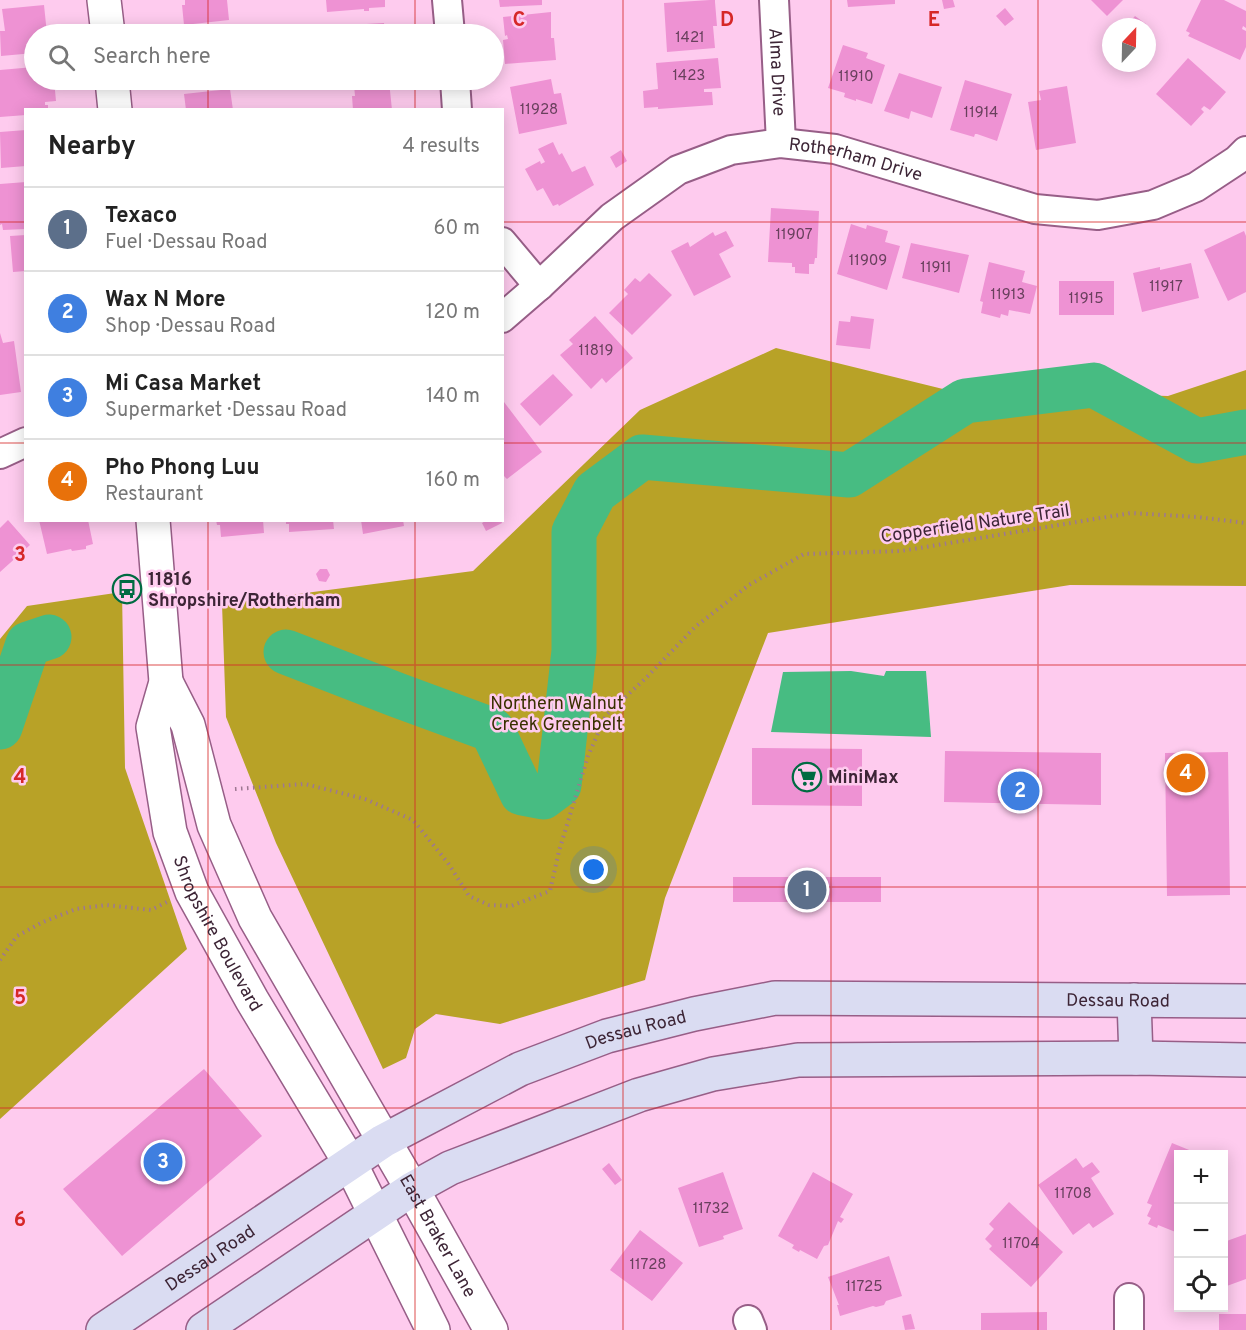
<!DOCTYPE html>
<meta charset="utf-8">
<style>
body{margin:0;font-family:Overpass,sans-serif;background:#f2f2f2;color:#222}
.controls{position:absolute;right:18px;bottom:18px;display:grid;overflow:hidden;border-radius:0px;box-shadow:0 3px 15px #0003}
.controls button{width:54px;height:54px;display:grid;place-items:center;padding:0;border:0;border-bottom:2px solid #e0e0e0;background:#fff;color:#222;font:30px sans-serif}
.compass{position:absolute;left:1102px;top:18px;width:54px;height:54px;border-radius:50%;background:#fff;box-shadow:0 3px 15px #0003;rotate:22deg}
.you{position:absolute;left:594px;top:870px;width:21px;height:21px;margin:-15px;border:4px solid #fff;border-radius:50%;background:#1a73e8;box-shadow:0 0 0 9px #1a73e833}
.badge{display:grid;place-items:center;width:39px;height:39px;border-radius:50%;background:#006b42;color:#fff;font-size:20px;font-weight:700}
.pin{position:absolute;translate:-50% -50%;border:3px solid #fff;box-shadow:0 2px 6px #0006}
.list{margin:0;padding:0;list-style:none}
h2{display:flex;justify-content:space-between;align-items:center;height:78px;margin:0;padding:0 24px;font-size:26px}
h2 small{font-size:20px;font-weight:400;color:#767676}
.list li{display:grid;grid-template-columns:39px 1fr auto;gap:18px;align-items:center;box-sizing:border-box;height:84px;padding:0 24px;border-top:2px solid #e0e0e0}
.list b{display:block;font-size:22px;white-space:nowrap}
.list p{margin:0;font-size:20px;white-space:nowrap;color:#767676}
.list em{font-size:20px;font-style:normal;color:#767676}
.icon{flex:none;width:33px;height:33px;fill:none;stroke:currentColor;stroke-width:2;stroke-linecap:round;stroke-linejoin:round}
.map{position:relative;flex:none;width:1246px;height:1330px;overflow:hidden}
.search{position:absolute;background:#fff;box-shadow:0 3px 15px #0003;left:24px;top:24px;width:480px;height:66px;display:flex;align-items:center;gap:15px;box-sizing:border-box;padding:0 21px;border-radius:33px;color:#767676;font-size:22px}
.panel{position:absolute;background:#fff;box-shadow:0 3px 15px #0003;left:24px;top:108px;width:480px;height:414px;border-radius:0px}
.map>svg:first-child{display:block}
.forest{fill:#b8a227}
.water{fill:#47bc82}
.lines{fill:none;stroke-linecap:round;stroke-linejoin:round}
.river{stroke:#47bc82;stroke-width:45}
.building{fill:#ee92d3}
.minor-casing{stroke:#975e87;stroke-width:32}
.tertiary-casing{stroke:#975e87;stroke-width:36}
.secondary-casing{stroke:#975e87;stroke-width:36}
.path{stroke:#9e7892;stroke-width:4;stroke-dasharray:1.5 4.5;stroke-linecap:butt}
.minor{stroke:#fff;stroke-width:28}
.tertiary{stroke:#fff;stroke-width:33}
.secondary{stroke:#dadcf2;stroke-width:33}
.grid{fill:none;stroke:#d62828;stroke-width:1.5;stroke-opacity:0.55}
.labels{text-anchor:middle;stroke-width:5;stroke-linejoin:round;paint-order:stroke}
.number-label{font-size:15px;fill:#69405d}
.street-label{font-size:18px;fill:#3d2536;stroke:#fecbee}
.poi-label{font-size:18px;font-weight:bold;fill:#3d2536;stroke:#fecbee;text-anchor:start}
.park-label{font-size:18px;fill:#393000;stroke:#fecbee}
.grid-label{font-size:20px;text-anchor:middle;font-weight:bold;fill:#d62828;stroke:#fecbee;stroke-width:5;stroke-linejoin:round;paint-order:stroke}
</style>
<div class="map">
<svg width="1246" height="1330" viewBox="0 0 1246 1330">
<rect width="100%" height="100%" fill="#fecbee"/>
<path class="forest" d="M776,348l167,41 225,7 78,-26v216l-176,-1 -302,48 -103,265 -20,82 -145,44 -64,-10 -21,15 -9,29 -23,11 -107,-226 -50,-126 -4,-113 251,-33 167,-161z
M122,592l3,176 62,181 -187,170v-480l27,-33z"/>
<path class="water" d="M851,671l33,5 2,-5h40l5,66 -160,-5 12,-60z"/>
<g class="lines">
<path class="river" d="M286,652l111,43 95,35 30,63 21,4 16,-12 15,-134v-119l21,-40 47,-35 207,18 116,-74 129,-16 103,56 49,-9
M0,727l28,-83 21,-7"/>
</g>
<path class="building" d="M185,0h42l2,20 -45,5 -2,-20h3z
M326,0h59v7l-16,1v3h-5v-2l-37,3z
M499,0h43v5l-42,2z
M710,0h5v2l2,24h-4l2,22 -48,4 -3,-49z
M847,0h48v4l-47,3z
M942,0h11l2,7 -11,2z
M1091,0h32l-16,16z
M1201,0h23l22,11v17l-3,-2 -1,3 4,2v16l-6,13 -52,-24 2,-3 -4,-2z
M44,5l3,29h-13v19l-33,3 -1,-25h5l-3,-22z
M1005,8l9,11 -9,7 -9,-10z
M551,12v26h3l2,22 -51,4 -2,-24 5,-1 -1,-4 -2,1 -2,-19z
M1135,16l11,8 -3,3 -16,-2z
M384,23l1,11h-53l-1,-8z
M843,45l25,8 -2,5 19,7 -13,39 -16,-5v2l-12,-4 1,-4 -17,-5z
M718,58l3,30 -17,1v3h8l1,13 -55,4v-2l-14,1 -1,-17 15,-2 -2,-26z
M1188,58l38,34 -16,18 -6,-4 -3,3 3,3 -13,14 -35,-32z
M34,67v13h20l2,21 -11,1v3h3v5h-22v5l-26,2v-47z
M899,73l43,14 -10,31 -21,-7 -2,8 -25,-8z
M551,79l3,15 7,-1 6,31 -48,10 -9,-47z
M965,80l47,14 -15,47 -20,-7h-2l-1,3 -24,-7z
M389,81l3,29h-39l-1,-14h3l-1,-11z
M1067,86l9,57 -40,7 -8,-48 13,-2 -2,-9z
M230,89l3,21h-47l-2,-16z
M26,130v36l-25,2 -1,-36z
M553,142l6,13 3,-2 10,19 13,-6 9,19 -35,21 -1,-2 -5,2 -10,-18 -6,3 -12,-22 15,-8 1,3 4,-2 -7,-13z
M621,150l6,11 -11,7 -6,-11z
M26,182v47l-23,1 -1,-6 -2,1v-41z
M771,208l48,3 -2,47h-2l-1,6h-5v10l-14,-1v-6h-3v-4l-24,-1z
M851,224l15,5 1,-4 21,6 -3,11 15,4 -13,44 -50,-16z
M726,231l8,15 -15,8 12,23 -37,19 -23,-45 17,-9 2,5 23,-15 2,4z
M1244,231l2,5v56l-18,9 -24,-51z
M26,235v36l-13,1 -3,-36z
M911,243l58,12 -10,38 -57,-15z
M989,262l36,9 -3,11 15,4 -7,28 -21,-4 -1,6 -7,-2 -1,4 -19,-5 2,-11 -3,-1z
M1191,263l8,35 -57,14 -9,-39 27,-6v3z
M649,273l23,22 -40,40 -23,-22 19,-19 -4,-4 11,-12 5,4z
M1059,281h55v34h-55z
M595,316l38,42 -27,25 -4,-5 -11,11 -31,-34 13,-11 -4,-4z
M851,316l23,3 -4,30 -34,-4 3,-24 11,1z
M0,333l3,10 11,-2 7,51 -21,3z
M553,374l20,21 -33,31 -20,-22z
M504,402l38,50 -35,27 -5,-5z
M8,520l22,25 -30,27v-44z
M39,520h49l5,24 -7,2v3l-14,2 -1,-2 -24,5z
M216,520h47l1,13 -43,4 -1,-12h-3z
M286,520h47l1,9 -45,3v-8h-3z
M361,520h42l1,6 -41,8z
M487,520h14l1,3 -16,8 -4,-8z
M320,569h7l3,6 -4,7 -7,-1 -3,-7z
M752,748l110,1v57l-110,-1z
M945,751l156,2v52l-157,-3z
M1228,752l2,143 -63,1 -2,-143z
M733,877h148v25h-148z
M204,1069l58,67 -140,120 -59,-67z
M1172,1143l27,11h-21v79l-20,-8 -1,3 -9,-4 3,-6 -4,-2 5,-11 -5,-2z
M1076,1158l7,10 9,-6 8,10 -9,6 23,36 -21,14 -4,-5 -16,12 -35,-50z
M609,1163l13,17 -7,5 -13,-16z
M723,1172l20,57 -20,7 1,3 -25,8 -21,-59z
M813,1172l40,22 -13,23 4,2 -3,4 -3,-2 -10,24 -4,1 -7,13 -17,-9 -1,2 -7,-4 2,-3 -16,-9z
M1009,1202l54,50 -32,35 -42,-38 3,-3 -7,-7 9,-10 -5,-5z
M640,1230l43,33 -31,38 -42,-31z
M1246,1234v45l-22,8v-45z
M889,1256l13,40 -16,5 -2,4 -8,2 -3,-1 -33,10 -3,-11h2l-11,-28z
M1047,1312v18h-66v-17z
M911,1314l4,15 -10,1 -3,-14z
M1219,1314h27v16h-27z"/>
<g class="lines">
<g class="minor-casing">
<g id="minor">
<path d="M447,0l3,34"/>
<path id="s1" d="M774,0l7,143"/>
<path d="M455,80l2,30"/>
<path d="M502,242l37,44"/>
<path id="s2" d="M502,318l37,-32 73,-69 66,-47 53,-20 50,-7 54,6 200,60 63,6 55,-10 43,-18 41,-27 9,-9"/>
<path d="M0,454l26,-12"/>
<path d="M1129,1298v32"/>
<path d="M748,1320l4,10"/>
</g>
</g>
<g class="tertiary-casing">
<g id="tertiary">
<path d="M104,0l4,34"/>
<path d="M112,80l3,30"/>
<path id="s3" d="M153,520l13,162 -13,45 17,105 22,60 60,108 98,163 83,167"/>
<path id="s4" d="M166,682l22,43 26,100 41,93 157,271 79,141"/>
</g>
</g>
<g class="secondary-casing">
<g id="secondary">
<path d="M1134,1000l2,58"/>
<path id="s5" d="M103,1330l280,-189 137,-72 87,-33 87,-22 81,-16 471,3"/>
<path d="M203,1330l172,-116 37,-25 38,-21 189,-73 74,-21 85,-14 338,-2 110,2"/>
</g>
</g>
<path class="path" d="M235,789l70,-5 60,15 48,21 35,43 21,33 20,9 22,1 39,-15 9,-40 29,-95 18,-41 41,-38 48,-50 54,-42 55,-31 97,-3 230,-38 66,4 49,6
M0,960l17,-24 26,-14 33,-13 30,-4 45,5 16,-8"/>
<use href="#minor" class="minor"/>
<use href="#tertiary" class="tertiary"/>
<use href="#secondary" class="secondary"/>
</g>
<path class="grid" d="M208,0v34M415,0v34M623,0v1330M831,0v1330M1038,0v1330M208,80v30M415,80v30M0,222h26M502,222h744M0,443h26M502,443h744M208,520v810M415,520v810M0,665h1246M0,887h1246M0,1108h1246"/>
<defs>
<g id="bus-ring" transform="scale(1.5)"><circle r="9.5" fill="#fecbee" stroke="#006b42" stroke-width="1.5"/><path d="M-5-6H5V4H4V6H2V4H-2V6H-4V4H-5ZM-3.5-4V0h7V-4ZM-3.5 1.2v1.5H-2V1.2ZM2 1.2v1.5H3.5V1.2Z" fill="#006b42"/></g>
<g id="supermarket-ring" transform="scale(1.5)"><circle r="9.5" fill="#fecbee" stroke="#006b42" stroke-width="1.5"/><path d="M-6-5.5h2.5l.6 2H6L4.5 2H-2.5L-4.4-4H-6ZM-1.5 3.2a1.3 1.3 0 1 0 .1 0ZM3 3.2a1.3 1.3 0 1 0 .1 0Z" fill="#006b42"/></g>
</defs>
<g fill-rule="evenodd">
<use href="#bus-ring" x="127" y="589"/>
<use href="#supermarket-ring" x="807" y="777"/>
</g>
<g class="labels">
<g class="number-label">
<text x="690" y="42">1421</text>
<text x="689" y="80">1423</text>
<text x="856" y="81">11910</text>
<text x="539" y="114">11928</text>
<text x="981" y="117">11914</text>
<text x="794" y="239">11907</text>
<text x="868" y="265">11909</text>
<text x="936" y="272">11911</text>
<text x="1166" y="291">11917</text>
<text x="1008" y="299">11913</text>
<text x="1086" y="303">11915</text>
<text x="596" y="355">11819</text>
<text x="1073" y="1198">11708</text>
<text x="711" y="1213">11732</text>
<text x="1021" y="1248">11704</text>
<text x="648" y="1269">11728</text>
<text x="864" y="1291">11725</text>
</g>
<g class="street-label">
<text dy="6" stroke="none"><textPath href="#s1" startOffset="72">Alma Drive</textPath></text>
<text dy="6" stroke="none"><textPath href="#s2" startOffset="414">Rotherham Drive</textPath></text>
<text transform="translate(975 523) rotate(-8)" y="6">Copperfield Nature Trail</text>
<text dy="6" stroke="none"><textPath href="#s3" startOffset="428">Shropshire Boulevard</textPath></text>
<text dy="6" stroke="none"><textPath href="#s5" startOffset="1101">Dessau Road</textPath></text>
<text dy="6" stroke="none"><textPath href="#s5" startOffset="615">Dessau Road</textPath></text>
<text dy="6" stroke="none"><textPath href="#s4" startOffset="620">East Braker Lane</textPath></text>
<text dy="6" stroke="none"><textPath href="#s5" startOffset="129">Dessau Road</textPath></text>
</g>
<g class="poi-label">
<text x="148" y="585">11816<tspan x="148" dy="21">Shropshire/Rotherham</tspan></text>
<text x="828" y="783">MiniMax</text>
</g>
<g class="park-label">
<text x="557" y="709">Northern Walnut<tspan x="557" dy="21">Creek Greenbelt</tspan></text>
</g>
</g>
<g class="grid-label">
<text x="519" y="26">C</text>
<text x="727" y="26">D</text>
<text x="934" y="26">E</text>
<text x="20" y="561">3</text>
<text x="20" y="783">4</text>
<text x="20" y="1004">5</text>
<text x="20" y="1226">6</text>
</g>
</svg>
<div class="controls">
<button>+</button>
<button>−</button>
<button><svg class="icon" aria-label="locate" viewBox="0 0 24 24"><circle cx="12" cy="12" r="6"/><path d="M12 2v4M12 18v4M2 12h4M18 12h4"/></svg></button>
</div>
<svg class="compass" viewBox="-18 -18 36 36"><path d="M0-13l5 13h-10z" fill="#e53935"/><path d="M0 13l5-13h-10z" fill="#767676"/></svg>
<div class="you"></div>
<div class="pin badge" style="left:807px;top:890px;background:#5c6f8a">1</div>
<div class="pin badge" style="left:1020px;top:791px;background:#3f7fe0">2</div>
<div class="pin badge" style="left:163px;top:1162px;background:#3f7fe0">3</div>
<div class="pin badge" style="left:1186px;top:773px;background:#e8710a">4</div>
<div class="search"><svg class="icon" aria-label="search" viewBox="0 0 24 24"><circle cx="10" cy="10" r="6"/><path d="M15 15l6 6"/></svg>Search here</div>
<section class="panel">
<h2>Nearby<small>4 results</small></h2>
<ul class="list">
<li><span class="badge" style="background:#5c6f8a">1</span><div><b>Texaco</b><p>Fuel · Dessau Road</p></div><em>60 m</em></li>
<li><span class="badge" style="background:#3f7fe0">2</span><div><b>Wax N More</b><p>Shop · Dessau Road</p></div><em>120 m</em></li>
<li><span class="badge" style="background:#3f7fe0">3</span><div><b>Mi Casa Market</b><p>Supermarket · Dessau Road</p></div><em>140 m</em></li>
<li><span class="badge" style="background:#e8710a">4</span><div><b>Pho Phong Luu</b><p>Restaurant</p></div><em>160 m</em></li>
</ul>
</section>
</div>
